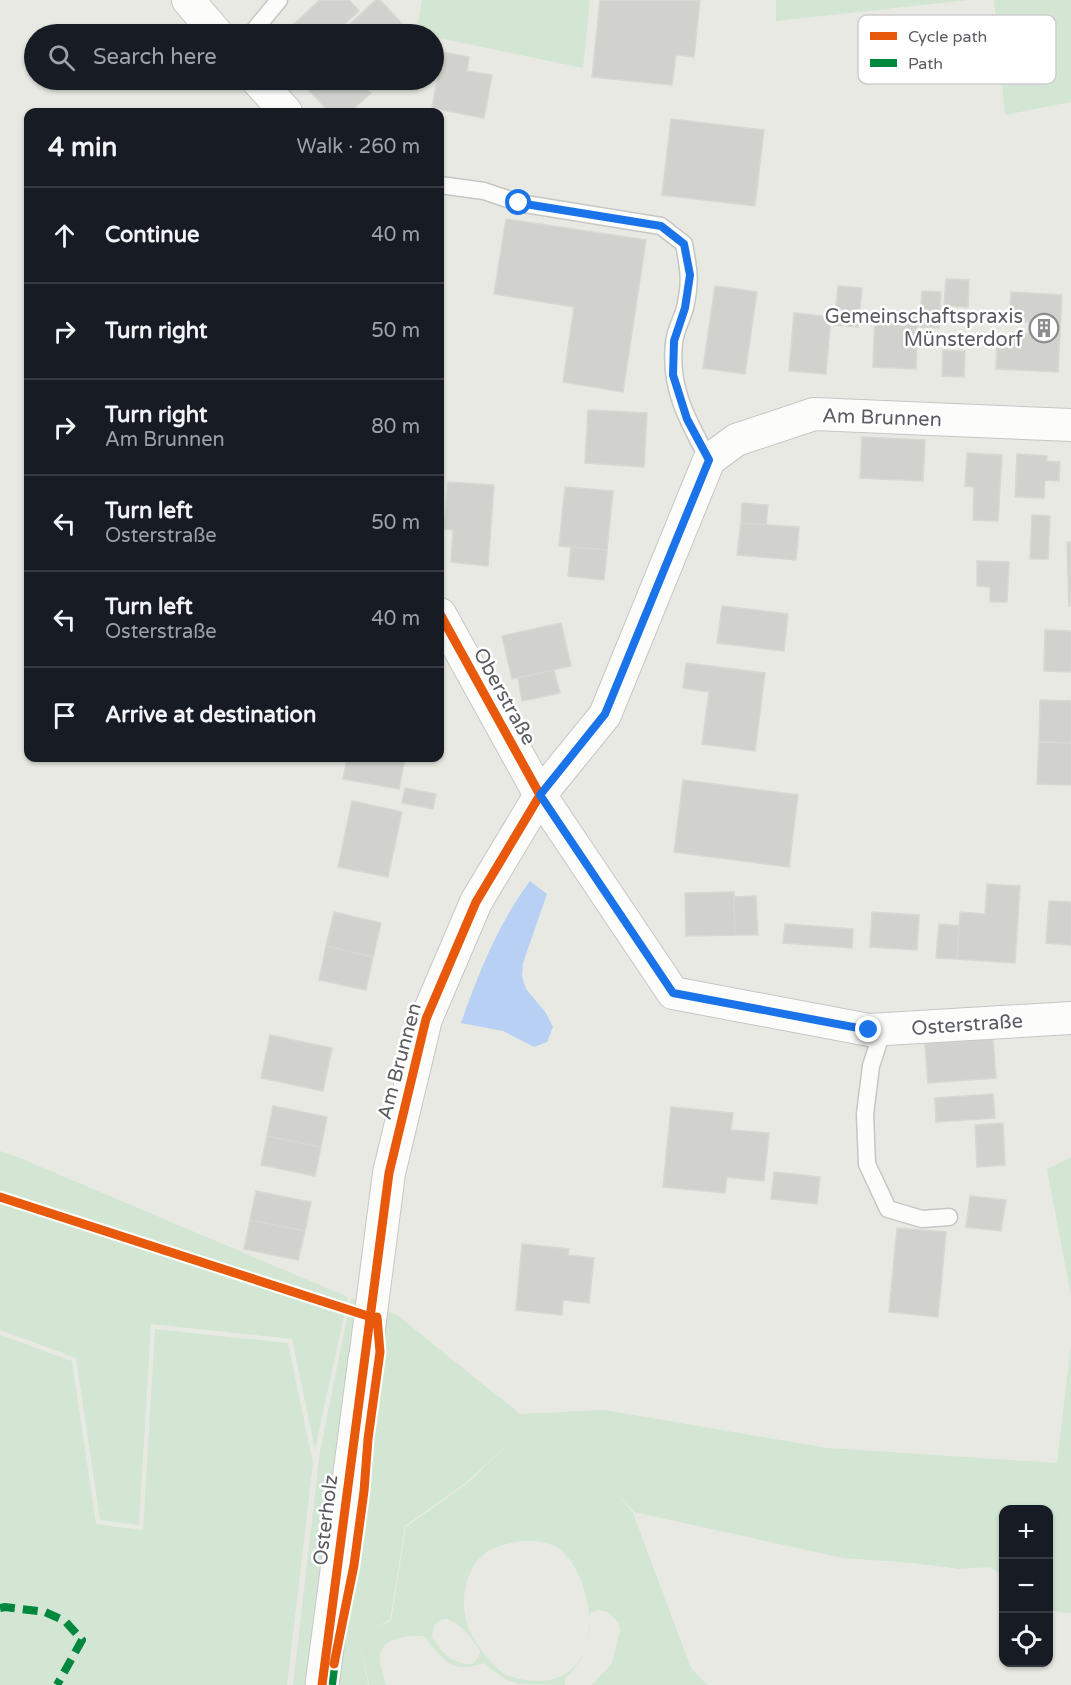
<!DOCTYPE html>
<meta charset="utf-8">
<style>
body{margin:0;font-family:"Varela Round",sans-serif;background:#242831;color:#f1f3f6}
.controls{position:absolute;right:18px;bottom:18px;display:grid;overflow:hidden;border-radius:12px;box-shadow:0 2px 4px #0004}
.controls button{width:54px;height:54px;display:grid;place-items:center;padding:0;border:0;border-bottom:2px solid #363941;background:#171b24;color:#f1f3f6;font:30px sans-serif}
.stop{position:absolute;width:18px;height:18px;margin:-14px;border:4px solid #1a73e8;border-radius:50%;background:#fff}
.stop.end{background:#1a73e8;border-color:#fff;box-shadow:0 2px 6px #0008}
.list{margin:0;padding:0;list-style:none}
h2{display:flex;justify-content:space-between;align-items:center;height:78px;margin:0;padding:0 24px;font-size:26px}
h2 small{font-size:20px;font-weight:400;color:#9ea1a6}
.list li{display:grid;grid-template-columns:39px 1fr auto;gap:18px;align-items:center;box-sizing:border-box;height:96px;padding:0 24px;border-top:2px solid #363941}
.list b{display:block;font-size:22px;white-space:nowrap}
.list p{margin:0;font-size:20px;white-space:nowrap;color:#9ea1a6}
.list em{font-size:20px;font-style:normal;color:#9ea1a6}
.icon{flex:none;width:33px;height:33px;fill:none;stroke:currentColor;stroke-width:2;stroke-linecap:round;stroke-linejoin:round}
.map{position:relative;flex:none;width:1071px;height:1685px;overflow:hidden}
.search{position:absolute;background:#171b24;box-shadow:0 2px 4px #0004;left:24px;top:24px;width:420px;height:66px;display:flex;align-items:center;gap:15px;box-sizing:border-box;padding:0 21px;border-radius:33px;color:#9ea1a6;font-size:22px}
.panel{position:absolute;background:#171b24;box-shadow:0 2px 4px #0004;left:24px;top:108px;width:420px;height:654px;border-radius:12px}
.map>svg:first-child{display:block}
.green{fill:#d2e6d3;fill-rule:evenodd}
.water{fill:#b8d0f3}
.building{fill:#d1d1cd;stroke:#d8d8d3;stroke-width:1.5}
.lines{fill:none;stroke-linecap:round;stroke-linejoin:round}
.lane-casing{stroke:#c6c6c4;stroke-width:19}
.street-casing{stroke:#c6c6c4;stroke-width:34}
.secondary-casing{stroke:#c6c6c5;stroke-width:35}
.lane{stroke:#fcfcfb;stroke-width:16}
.street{stroke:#fcfcfb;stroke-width:32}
.secondary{stroke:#fcfcfb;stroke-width:33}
.quiet{stroke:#00873e;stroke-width:8;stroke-dasharray:15 8;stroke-linecap:butt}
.cycleway-casing{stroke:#fff;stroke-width:13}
.cycleway{stroke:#e8590c;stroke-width:9}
.route{stroke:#1a73e8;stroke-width:8}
.labels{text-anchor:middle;stroke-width:5;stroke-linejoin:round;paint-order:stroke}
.poi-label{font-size:20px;fill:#5a5c61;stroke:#fff;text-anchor:end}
.street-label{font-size:20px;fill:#5a5c61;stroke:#fff}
.key{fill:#fff;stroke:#ceced0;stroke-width:1.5}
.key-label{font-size:16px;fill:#5a5c61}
</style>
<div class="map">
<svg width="1071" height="1685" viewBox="0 0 1071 1685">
<rect width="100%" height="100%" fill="#e9e9e4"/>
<path class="green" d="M422,0h168l-7,68 -149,-31v-3l-18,-1z
M776,0h193l-193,21z
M994,0h77v102l-66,13z
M0,1151l20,7 328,139 -33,153 -23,-111 -141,-15 -12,201 -39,-5 -24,-162 -76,-28z
M1071,1157v139l-24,-127z
M351,1298l46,17 123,99 84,-4 224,38 229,15 14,-120v270l-14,-1 -8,-5 -1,-97h-44l-1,66 -13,-9 -30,2 -48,-6 -69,-5 -209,-46 -18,-19 17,20 58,155 16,17h-115l20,-22 8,-32 -1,-8 -11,-11 -10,-2 -8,3c-2,32 -2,42 -25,66v6l-46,-1 -16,-6 -19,-15c-33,11 -41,-3 -60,-27 -15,0 -41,0 -44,20 -1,8 4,21 6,29h-17l-10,-51 9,51h-75l27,-234zM513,1439l-44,43 -63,45 -15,94 -20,8 19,-9 15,-94 62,-44zM523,1541c12,0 24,0 35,7 26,19 40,74 26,104 -10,20 -24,29 -46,29 -14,-1 -28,-2 -39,-11 -10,-9 -22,-25 -28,-36 -13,-26 -8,-66 17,-83 11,-6 23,-8 35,-10zM447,1619c16,6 24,18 33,32l-2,7 -6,6c-18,1 -31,-12 -40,-27 1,-11 3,-17 15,-18z
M155,1329l133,14 25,120 -26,222h-287v-350l72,26 24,163 47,6z"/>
<path class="water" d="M530,881l17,13 -24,69 -1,13 4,13 20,24 7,14 -6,15 -13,5 -31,-16 -42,-8c18,-51 37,-99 69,-142z"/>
<path class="building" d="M320,0h29l10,11 -25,23h-47l-2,-2z
M376,0h4l28,30 -5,4h-64z
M600,0h100l-6,57 -18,-2 -4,30 -80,-8z
M442,52l27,5 -2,14 25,4 -8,43 -52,-10z
M310,80h48l13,13 -21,19h-21l-25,-27z
M671,119l93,11 -9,76 -93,-11z
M506,219l140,21 -23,152 -60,-10 11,-75 -80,-13z
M946,279l23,1 -1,27 -24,-1z
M715,286l42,6 -12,82 -42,-6z
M838,286l24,2 -4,39 -24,-2z
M922,291l19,1 -2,36 -19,-1z
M1011,292l51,3 -4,77 -62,-3 1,-26h12v-9h19l1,-12 -20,-1z
M794,313l37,4 -5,57 -37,-3z
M875,313l43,2 -2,54 -43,-2z
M943,350l22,1 -1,26 -22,-1z
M588,410l59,3 -3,54 -59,-4z
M862,437l63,3 -2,41 -63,-3z
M967,453l35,2 -4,66 -25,-1 1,-33 -9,-1z
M1017,454l30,2 -1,5 14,1 -1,19 -14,-1 -1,18 -29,-1z
M448,482l46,3 -6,81 -37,-4 2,-32 -9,-1z
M565,487l48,4 -6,59 -48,-4z
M742,503l26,2 -2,20 -25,-2z
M1032,515l18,1 -2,43h-18z
M741,523l58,4 -3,33 -59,-5z
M1067,542h4v64h-2z
M571,547l36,3 -3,30 -36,-4z
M977,561l32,1 -2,40h-17v-15l-13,-1z
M722,606l66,8 -4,37 -67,-8z
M561,623l10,43 -59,13 -10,-43z
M1045,630l26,1v41l-27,-1z
M686,663l79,10 -10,78 -53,-7 7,-52 -26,-4z
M554,670l6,23 -38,8 -4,-23z
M1040,700l31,1v42l-32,-1z
M1039,742l32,1v42l-34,-1z
M347,758h58l-6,31 -56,-10z
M683,780l115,15 -9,72 -115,-15z
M405,788l31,6 -3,15 -31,-6z
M352,801l50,11 -14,65 -50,-10z
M987,884l33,2 -5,77 -58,-4 3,-47 25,2z
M734,892l1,43 -49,1 -1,-43z
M756,896l2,39h-23l-1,-38z
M1049,901l22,1v43l-25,-2z
M334,912l47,11 -8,34 -47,-11z
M872,912l47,3 -2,35 -47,-3z
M785,924l68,5 -1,19 -69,-5z
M939,924l20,2 -2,33 -21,-1z
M326,946l47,11 -7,33 -47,-10z
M270,1035l62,13 -9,43 -62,-13z
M993,1039l3,39 -68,5 -3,-39z
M993,1094l2,24 -59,4 -1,-24z
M273,1106l54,11 -6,30 -54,-11z
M671,1107l62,6 -2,17 38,3 -5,48 -37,-4 -2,16 -62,-6z
M1003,1123l2,42 -28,2 -2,-42z
M267,1136l54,11 -6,29 -54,-11z
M774,1172l46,5 -3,27 -46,-5z
M256,1191l55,11 -6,29 -55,-11z
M970,1196l36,4 -5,31 -35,-4z
M250,1220l55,11 -7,29 -54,-11z
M897,1228l49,4 -8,85 -49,-5z
M522,1244l47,5 -1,6 26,3 -5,45 -26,-3 -1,15 -46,-5z"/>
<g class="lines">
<g class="lane-casing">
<path id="lane" d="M251,34l28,-34
M440,185l44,6 35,12 142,23 23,18c5,26 7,37 1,64 -3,11 -10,23 -11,35 -5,46 14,78 35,117
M883,1029l-12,37 -6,48 2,50 21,45 34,10 27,-2"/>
</g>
<g class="street-casing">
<path id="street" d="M188,0l29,34
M257,80l29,32
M440,614l100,181 133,198 196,37 202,-12
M365,1359l24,-186 37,-154 50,-117 64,-107 65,-80 104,-255 27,-20 78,-26 257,11"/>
</g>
<g class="secondary-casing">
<path id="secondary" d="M322,1685l43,-326"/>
</g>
<use href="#lane" class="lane"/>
<use href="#street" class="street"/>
<use href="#secondary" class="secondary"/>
<path class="quiet" d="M0,1608l5,-1 40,5 20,9 17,19 -25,45
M332,1685l3,-24"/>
<g class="cycleway-casing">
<path id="cycleway" d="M0,1197l371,120
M334,1664l20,-99 10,-74 4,-52 12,-87 -3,-35
M322,1685l67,-512 37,-154 50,-117 64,-107 -100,-181"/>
</g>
<use href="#cycleway" class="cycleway"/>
</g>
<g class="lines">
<path class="route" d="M519,203l142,23 23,18 6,31 -5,33 -11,33 -1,34 14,44 22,41 -104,254 -65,81 133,198 196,37"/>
</g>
<defs>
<g id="building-ring" transform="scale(1.5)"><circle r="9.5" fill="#fff" stroke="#8c8d8f" stroke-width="1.5"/><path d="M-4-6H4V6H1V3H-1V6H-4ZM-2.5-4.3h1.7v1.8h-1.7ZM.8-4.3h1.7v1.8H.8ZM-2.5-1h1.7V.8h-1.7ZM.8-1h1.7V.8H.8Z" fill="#8c8d8f"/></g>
</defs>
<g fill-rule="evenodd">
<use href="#building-ring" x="1044" y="328"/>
</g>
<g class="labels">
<g class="poi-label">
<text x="1023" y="323">Gemeinschaftspraxis<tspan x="1023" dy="23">Münsterdorf</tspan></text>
</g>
<g class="street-label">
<text transform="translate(882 417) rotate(2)" y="7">Am Brunnen</text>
<text transform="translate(505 696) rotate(61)" y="7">Oberstraße</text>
<text transform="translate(967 1024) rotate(-4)" y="7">Osterstraße</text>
<text transform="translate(399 1061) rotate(-75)" y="7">Am Brunnen</text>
<text transform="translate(325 1520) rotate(-83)" y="7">Osterholz</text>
</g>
</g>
<rect x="858" y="15" width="198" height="69" rx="9" class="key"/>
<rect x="870" y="32" width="27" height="8" fill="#e8590c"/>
<rect x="870" y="59" width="27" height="8" fill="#00873e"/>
<g class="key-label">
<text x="908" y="42">Cycle path</text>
<text x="908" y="69">Path</text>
</g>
</svg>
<div class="controls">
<button>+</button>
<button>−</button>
<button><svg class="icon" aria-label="locate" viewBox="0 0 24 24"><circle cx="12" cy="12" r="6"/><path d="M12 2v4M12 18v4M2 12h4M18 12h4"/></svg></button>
</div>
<div class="stop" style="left:519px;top:203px"></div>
<div class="stop end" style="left:869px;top:1030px"></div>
<div class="search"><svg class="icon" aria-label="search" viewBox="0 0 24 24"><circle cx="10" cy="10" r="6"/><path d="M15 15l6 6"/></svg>Search here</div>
<section class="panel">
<h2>4 min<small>Walk · 260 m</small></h2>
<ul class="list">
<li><svg class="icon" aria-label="ahead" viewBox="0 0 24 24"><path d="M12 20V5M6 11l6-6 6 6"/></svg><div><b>Continue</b></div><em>40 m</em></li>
<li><svg class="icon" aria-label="right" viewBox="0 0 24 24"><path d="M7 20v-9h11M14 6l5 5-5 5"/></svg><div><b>Turn right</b></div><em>50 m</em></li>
<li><svg class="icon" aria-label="right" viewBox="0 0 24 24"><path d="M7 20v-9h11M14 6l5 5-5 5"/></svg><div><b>Turn right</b><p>Am Brunnen</p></div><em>80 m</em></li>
<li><svg class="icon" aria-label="left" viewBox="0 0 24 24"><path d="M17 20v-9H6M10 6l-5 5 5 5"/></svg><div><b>Turn left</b><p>Osterstraße</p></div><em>50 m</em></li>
<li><svg class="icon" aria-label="left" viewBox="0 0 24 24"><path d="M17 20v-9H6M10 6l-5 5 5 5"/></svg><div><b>Turn left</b><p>Osterstraße</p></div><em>40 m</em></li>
<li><svg class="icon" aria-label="arrive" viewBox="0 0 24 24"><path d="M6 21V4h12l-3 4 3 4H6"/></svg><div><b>Arrive at destination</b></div></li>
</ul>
</section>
</div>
